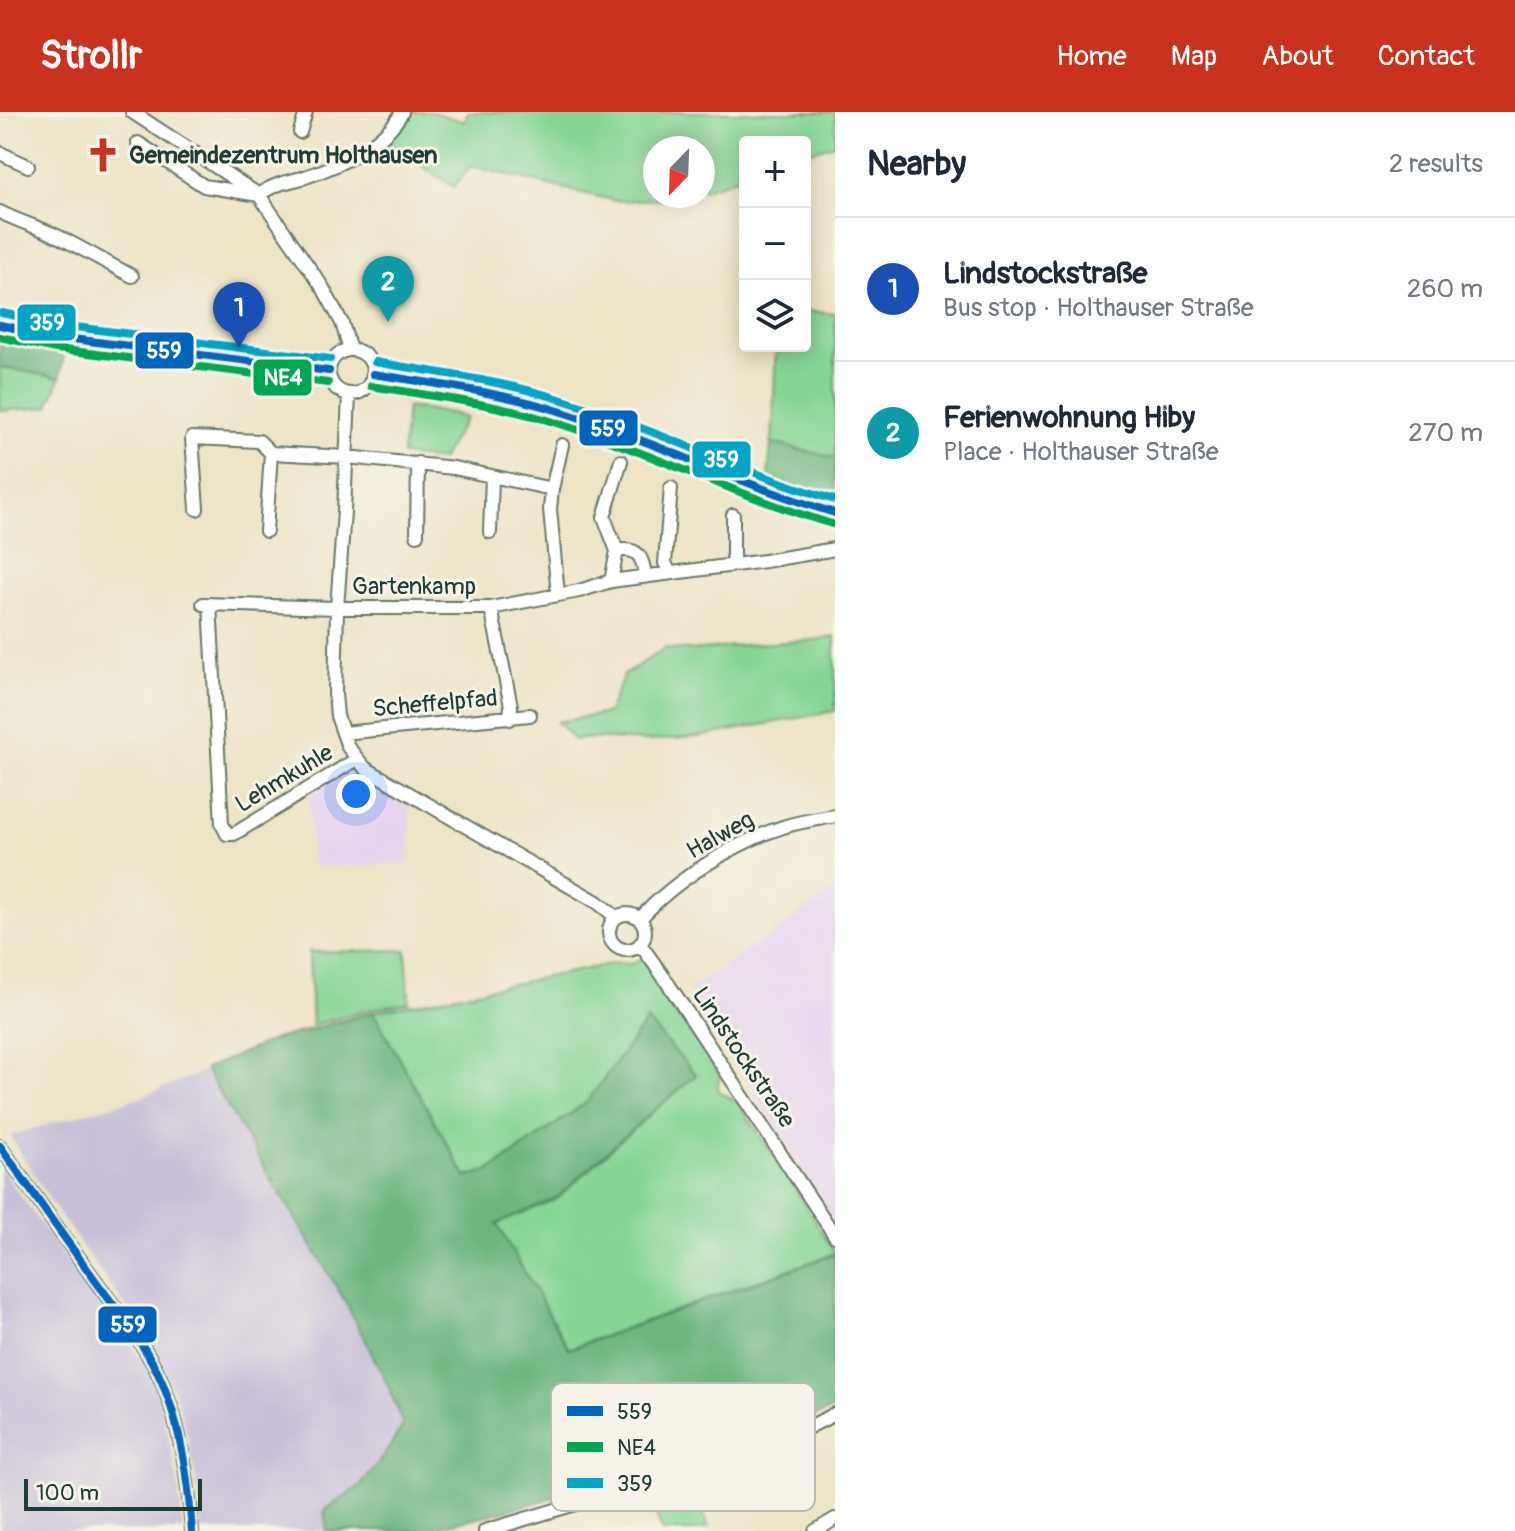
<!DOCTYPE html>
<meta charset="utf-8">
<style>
body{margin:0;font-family:Pangolin,sans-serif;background:#f6f6f7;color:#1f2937}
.controls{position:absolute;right:24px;top:24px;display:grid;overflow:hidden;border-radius:8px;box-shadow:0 4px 20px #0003}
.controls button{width:72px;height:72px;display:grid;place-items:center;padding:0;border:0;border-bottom:2px solid #e0e1e3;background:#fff;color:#1f2937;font:40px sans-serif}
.compass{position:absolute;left:643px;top:24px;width:72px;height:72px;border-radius:50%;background:#fff;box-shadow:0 4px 20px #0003;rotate:203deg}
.scale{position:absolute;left:24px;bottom:20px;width:178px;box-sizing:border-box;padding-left:8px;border:4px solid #1f3d34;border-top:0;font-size:22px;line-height:28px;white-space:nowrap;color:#1f3d34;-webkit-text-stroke:6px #f7f3e8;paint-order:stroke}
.you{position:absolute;left:356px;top:682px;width:28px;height:28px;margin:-20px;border:6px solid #fff;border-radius:50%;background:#1a73e8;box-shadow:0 0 0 12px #1a73e833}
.badge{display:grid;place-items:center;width:52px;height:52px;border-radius:50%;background:#c8321e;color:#fff;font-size:26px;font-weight:700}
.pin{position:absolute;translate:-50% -66px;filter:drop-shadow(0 2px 4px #0008)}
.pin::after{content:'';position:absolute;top:42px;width:28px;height:24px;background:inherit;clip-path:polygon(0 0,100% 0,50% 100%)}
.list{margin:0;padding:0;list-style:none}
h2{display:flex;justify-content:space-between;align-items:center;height:104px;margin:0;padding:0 32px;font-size:34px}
h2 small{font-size:26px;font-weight:400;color:#747a83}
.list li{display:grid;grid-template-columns:52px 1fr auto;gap:24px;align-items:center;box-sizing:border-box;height:144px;padding:0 32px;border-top:2px solid #e0e1e3}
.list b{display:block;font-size:30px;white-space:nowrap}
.list p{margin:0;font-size:26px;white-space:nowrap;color:#747a83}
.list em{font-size:26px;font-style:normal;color:#747a83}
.icon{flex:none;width:44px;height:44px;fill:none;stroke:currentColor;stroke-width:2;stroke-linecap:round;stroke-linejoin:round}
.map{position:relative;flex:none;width:835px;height:1419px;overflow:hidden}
header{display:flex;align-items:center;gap:48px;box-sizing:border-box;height:112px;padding:0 40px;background:#c8321e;color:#fff}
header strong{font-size:38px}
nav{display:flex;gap:44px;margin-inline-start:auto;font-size:28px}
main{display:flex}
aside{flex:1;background:#fff}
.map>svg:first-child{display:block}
.built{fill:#e6d3f0}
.industrial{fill:#c8c0d8}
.green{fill:#86d595;stroke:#528964;stroke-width:2}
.forest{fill:#6cb67e;stroke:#467a59;stroke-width:2}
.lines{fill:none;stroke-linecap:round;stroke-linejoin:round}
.minor-casing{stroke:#677767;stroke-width:16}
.minor{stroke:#fff;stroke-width:12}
.bus-1-casing{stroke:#f7f3e8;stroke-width:14}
.bus-2-casing{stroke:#f7f3e8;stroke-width:14}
.bus-3-casing{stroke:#f7f3e8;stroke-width:14}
.bus-1{stroke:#0065bd;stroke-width:8}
.bus-2{stroke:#00a651;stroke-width:8}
.bus-3{stroke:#02a4c6;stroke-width:8}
.labels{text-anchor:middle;stroke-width:6;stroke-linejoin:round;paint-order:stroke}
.poi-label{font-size:24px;font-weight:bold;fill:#1f3d34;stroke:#f7f3e8;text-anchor:start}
.street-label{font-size:24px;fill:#1f3d34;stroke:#f7f3e8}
.key{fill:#f7f3e8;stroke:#b6bcb2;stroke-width:2}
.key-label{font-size:22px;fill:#1f3d34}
.line-badge{stroke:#f7f3e8;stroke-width:3}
.badge-label{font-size:22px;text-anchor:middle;font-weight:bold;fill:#fff}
</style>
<header>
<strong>Strollr</strong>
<nav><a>Home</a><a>Map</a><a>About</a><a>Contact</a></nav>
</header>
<main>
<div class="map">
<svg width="835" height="1419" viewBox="0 0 835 1419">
<rect width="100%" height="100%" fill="#f7f3e8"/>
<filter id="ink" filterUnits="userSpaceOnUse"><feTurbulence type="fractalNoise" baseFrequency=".0125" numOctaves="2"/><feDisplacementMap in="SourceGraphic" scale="16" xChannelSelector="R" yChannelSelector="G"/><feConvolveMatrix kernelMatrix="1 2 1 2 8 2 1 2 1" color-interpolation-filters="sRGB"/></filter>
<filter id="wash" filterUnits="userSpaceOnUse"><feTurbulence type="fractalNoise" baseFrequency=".006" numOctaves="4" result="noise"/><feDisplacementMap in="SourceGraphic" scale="32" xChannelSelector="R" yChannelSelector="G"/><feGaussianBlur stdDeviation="1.8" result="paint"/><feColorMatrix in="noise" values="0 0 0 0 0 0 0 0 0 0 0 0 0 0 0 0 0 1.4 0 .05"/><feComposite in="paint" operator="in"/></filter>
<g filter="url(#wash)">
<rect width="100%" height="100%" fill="#ede3c5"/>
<path class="built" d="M347,662h8l55,32 -1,58 -96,2 -4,-71z
M835,781v332l-49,-82 -97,-153 140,-96z"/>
<path class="industrial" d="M206,958l139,231 42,82 16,42 -18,29 -24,31 -37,26 3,20h-126l-1,-26 -12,-69 -11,-37 -19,-42 -18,-30 -85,-119 -43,-69v-4l132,-39z
M0,1055l58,81 66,87 25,36 13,39 17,79 3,42h-182z"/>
<path class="green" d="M407,0h26l31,10 4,-10h367v32l-30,9v-11h-60v33l-42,15v-42h-48v48h20l-12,3 -47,2 -145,-35 -17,21 -67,-44z
M805,199l30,3v144l-63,-15 4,-97h29z
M0,255l60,11 -12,29 -48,4z
M407,295l44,6 15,5 -25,42 -39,-5z
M835,525v74l-137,26 -51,4 -58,-3 -15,2 -17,-18 51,-9 16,-38 41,-27c30,5 58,-1 88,-4 28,-2 55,-2 82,-7z
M406,838l3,52 -36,7 -61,16 -3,-73z
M645,847l75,117c-7,22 5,16 17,26 3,2 5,6 7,10 33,45 62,94 91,141l-267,96 -71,-125 60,-25 66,-61 72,-62 -48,-56 -60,82 -97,68 -24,7 -93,-165 243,-49 14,1z
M690,1362l18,53 -14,4h-32l-15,-43z"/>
<path class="forest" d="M0,224l65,13 -5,29 -60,-11z
M771,331l64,15v49l-68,-21z
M373,900l93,165 24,-6 97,-69 60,-82 49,55 -74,63 -65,60 -60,26 72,125 266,-95v154l-56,23 -132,41 -142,39 -86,20h-92l-3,-20 37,-26 24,-31 18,-29 -16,-42 -42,-82 -140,-232 70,-30z"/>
</g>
<g filter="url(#ink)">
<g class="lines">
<g class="minor-casing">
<path id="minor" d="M132,0l127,83 64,93 19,35 8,27
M300,20l6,-20
M138,31l66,43 55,9c13,-11 30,-13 46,-18 34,-11 80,-33 97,-65
M0,41l28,13
M0,100c17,9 35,14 53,22 27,13 52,28 79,42
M0,213l57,12 272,34
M329 260a22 22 0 1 1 44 0a22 22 0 1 1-44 0Z
M373,262c64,11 124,18 186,37 94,29 181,76 276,102
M349,282l-5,117 -7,97 -2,86 2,22 11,31 17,21 232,134 19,15
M552,377l10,-44
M197,397l-5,-71 67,3 12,12 76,4 107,11 98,21 -2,20 8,86
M733,403v50
M266,419l5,-78
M490,420l2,-55
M417,423l1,-72
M617,439l-13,-34 17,-56
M670,461l-5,-10 6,-75
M611,469l6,-30c20,-4 26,5 28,25
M203,492l134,4h154l88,-17 32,-10 154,-20 70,-12
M210,492l12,220 5,10h7l123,-75
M491,496l20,98 -1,13
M343,621l187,-18
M609 820a18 18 0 1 1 36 0a18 18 0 1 1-36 0Z
M640,807c33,-38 97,-78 146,-93 16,-5 33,-7 49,-10
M640,832l25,35 170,257
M0,1034c31,45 63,90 95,134 24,33 51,65 67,102 20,48 26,98 30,149
M485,1419l255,-76 45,-16 50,-25
M815,1419l20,-12"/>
</g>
<use href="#minor" class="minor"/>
<g class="bus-1-casing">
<path id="bus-1" d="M0,213l57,12 272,34
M373,262c62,10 126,18 186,37 94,29 182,74 276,102
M0,1034c31,45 63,90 95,134 24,33 51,65 67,102 20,47 26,99 30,149"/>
</g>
<g class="bus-2-casing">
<path id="bus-2" d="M0,225l56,12 272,34
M371,274c62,10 125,18 186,37 93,29 181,73 275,101"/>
</g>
<g class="bus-3-casing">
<path id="bus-3" d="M2,201l57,12 271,34
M375,250c64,11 129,19 191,39 91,29 177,72 269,99"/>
</g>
<use href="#bus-1" class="bus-1"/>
<use href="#bus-2" class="bus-2"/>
<use href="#bus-3" class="bus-3"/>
</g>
</g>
<defs>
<g id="church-bare" transform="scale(2.76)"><path d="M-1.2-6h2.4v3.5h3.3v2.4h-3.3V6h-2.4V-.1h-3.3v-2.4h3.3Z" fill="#c8321e" stroke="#f7f3e8" stroke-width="2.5" paint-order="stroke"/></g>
</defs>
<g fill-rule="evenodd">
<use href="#church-bare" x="103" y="43"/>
</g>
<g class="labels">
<g class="poi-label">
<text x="129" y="51">Gemeindezentrum Holthausen</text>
</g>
<g class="street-label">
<text x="414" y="482">Gartenkamp</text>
<text transform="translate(435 591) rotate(-5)" y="8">Scheffelpfad</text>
<text transform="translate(284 666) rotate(-31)" y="8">Lehmkuhle</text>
<text transform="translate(720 723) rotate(-29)" y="8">Halweg</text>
<text transform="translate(744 945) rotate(56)" y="8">Lindstockstraße</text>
</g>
</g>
<rect x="551" y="1271" width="264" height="128" rx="12" class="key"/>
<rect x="567" y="1294" width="36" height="10" fill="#0065bd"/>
<rect x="567" y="1330" width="36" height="10" fill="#00a651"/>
<rect x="567" y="1366" width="36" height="10" fill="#02a4c6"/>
<g class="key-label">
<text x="617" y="1307">559</text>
<text x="617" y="1343">NE4</text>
<text x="617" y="1379">359</text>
</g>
<g class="line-badge">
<rect x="16" y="191" width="61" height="39" rx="8" fill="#02a4c6"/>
<rect x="134" y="219" width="61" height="39" rx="8" fill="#0065bd"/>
<rect x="252" y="246" width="61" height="39" rx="8" fill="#00a651"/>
<rect x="578" y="297" width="61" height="38" rx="8" fill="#0065bd"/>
<rect x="691" y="328" width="61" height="39" rx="8" fill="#02a4c6"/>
<rect x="97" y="1193" width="61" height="39" rx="8" fill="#0065bd"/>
</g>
<g class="badge-label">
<text x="47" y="218">359</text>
<text x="164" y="246">559</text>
<text x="283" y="273">NE4</text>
<text x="608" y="324">559</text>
<text x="721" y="355">359</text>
<text x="128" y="1220">559</text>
</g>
</svg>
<div class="controls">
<button>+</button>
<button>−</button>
<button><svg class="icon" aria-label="layers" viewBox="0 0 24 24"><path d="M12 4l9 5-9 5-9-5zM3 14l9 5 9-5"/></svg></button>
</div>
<svg class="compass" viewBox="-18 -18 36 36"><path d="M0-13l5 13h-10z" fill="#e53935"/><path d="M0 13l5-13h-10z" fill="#747a83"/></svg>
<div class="scale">100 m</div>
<div class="you"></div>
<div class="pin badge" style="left:239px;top:236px;background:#1a4fb4">1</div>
<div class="pin badge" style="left:388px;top:210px;background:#0f9aa8">2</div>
</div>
<aside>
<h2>Nearby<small>2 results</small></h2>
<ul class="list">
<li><span class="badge" style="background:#1a4fb4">1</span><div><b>Lindstockstraße</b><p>Bus stop · Holthauser Straße</p></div><em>260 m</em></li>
<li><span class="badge" style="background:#0f9aa8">2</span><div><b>Ferienwohnung Hiby</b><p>Place · Holthauser Straße</p></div><em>270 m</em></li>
</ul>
</aside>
</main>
